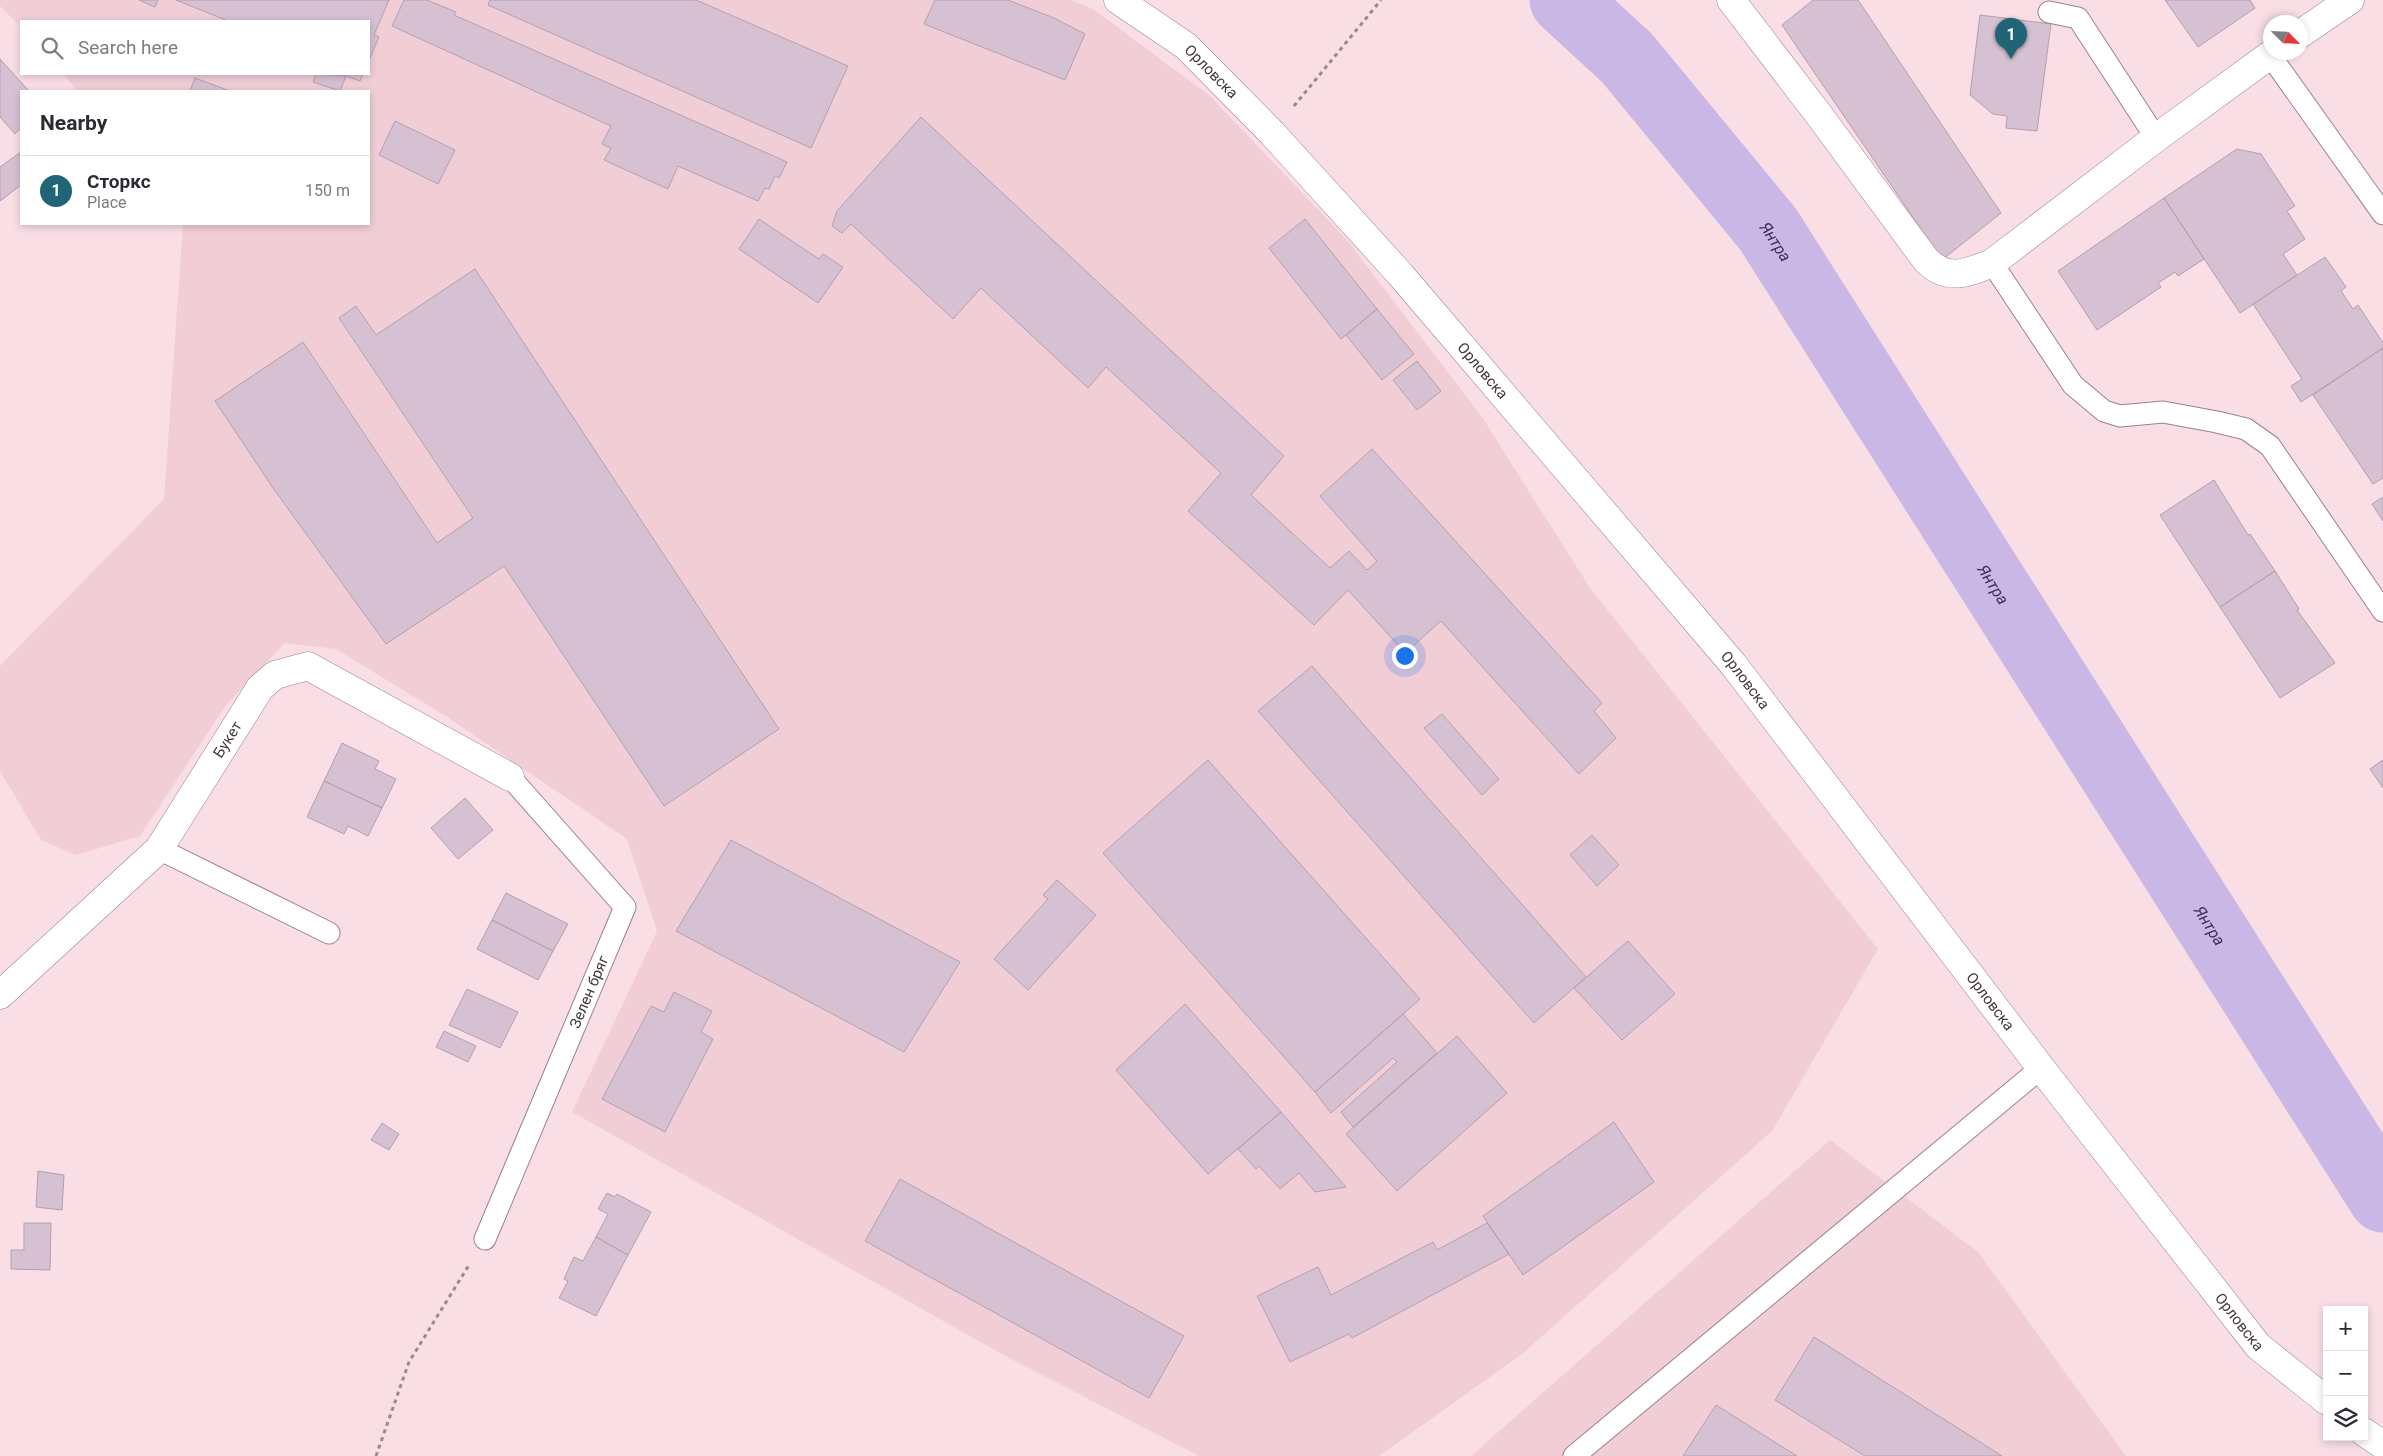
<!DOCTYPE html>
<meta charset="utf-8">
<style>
body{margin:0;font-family:Roboto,sans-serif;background:#f7f7f7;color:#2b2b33}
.controls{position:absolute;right:15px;bottom:15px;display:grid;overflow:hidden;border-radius:0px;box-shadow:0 2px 8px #0003}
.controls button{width:45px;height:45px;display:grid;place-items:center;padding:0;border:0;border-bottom:1px solid #e1e1e2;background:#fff;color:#2b2b33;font:25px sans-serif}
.compass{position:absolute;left:2263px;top:15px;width:45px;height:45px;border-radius:50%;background:#fff;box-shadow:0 2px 8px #0003;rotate:114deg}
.you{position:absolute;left:1404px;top:655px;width:18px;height:18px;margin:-12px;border:4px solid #fff;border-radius:50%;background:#1a73e8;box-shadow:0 0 0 8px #1a73e833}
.badge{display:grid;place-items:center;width:32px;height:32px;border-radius:50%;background:#216476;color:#fff;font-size:16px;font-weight:700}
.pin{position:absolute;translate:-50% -41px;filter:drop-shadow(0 1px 2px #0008)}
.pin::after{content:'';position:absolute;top:26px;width:18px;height:15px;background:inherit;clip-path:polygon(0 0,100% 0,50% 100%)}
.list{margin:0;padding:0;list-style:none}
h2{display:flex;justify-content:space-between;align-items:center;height:65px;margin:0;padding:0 20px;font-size:21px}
h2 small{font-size:16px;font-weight:400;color:#7c7c81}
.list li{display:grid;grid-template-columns:32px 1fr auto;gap:15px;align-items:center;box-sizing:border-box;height:70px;padding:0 20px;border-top:1px solid #e1e1e2}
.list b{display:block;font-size:19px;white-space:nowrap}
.list p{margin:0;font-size:16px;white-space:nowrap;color:#7c7c81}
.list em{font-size:16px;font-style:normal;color:#7c7c81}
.icon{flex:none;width:28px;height:28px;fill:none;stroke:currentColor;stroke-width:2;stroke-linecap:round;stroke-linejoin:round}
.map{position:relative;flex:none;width:2383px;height:1456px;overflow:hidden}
.search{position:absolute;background:#fff;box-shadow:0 2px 8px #0003;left:20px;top:20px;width:350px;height:55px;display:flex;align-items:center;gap:12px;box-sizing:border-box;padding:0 18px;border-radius:0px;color:#7c7c81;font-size:19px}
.panel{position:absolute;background:#fff;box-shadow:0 2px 8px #0003;left:20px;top:90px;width:350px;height:135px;border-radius:0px}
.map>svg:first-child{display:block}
.built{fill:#f1ced6}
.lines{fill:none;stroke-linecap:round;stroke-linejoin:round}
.river{stroke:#cab7e5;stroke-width:69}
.building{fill:#d6c1d2;stroke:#b39faf}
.service-casing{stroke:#9c8289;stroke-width:23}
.minor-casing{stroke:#9c8289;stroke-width:29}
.tertiary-casing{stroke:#9c8289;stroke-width:29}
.path{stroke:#9b888d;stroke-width:3;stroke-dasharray:4 4;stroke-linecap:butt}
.service{stroke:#fff;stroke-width:21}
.minor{stroke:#fff;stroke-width:28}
.tertiary{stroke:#fff;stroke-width:28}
.labels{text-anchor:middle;stroke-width:4;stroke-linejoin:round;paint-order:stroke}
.street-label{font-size:15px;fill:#413639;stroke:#fbf0f3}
.water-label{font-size:16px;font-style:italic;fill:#442961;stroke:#fbf0f3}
</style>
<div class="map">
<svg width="2383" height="1456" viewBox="0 0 2383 1456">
<rect width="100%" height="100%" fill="#fadee5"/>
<path class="built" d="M0,0h1071l22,9 117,87 137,144 135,177 108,171 288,361 -106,182 -250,223 -143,102h-180l-190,-98 -437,-246 85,-181 -30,-92 -180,-122 -111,-68 -51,-6 -59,62 -86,131 -64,19 -35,-15 -41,-69v-105l164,-167 19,-275h186v-133h-291l-15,-17h306v-53h-348v6l-21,-21z
M1830,1140l148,112 148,204h-655z"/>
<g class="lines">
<path class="river" id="s1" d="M1564,0l63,58 141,171 615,969"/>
</g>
<path class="building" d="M139,0h19l-3,7z
M176,0h213l-15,35 5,2 -10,23v-39h-141z
M404,0h23l29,12 -2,3 333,147 -8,16 -4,-2 -6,13 -4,-1 -7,13 -80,-35 -10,23 -64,-29 7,-12 -9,-4 9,-18 -219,-100z
M490,0h206l152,66 -37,82 -323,-143z
M935,0h73l46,18 31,16 -20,46 -141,-56z
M1813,0h45l143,213 -59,47 -160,-235z
M2165,0h85l5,8 -57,39z
M1980,15l71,9 -14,107 -31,-3 1,-12 -14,-2 -23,-19z
M0,59l29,32h-8v37l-6,6 -15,-17z
M316,74l30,2 -6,15 -27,-9z
M341,74h22l-3,7z
M195,78l35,13h-40z
M921,117l363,339 -33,39 79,73 19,-17 18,19 10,-9 -57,-65 52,-47 230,254 -8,8 22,27 -37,36 -138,-153 -36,32 -57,-63 -34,35 -126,-114 33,-38 -115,-106 -18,21 -107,-100 -28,31 -102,-95 -9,9 -10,-7 5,-15z
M395,121l60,29 -17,34 -59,-29z
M2237,149l24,5 34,52 -8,5 18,28 -22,15 14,21 -57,38 -76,-115z
M21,152v33l-21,16v-34z
M2164,198l40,61 -26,17 -3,-4 -17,11 3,4 -64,43 -39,-59z
M759,219l60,40 4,-5 20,13 -25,36 -79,-54z
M1305,219l72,90 -36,30 -72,-91z
M2325,257l21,30 -5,4 12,18 5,-4 25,38v5l-82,54 -10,-16 11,-7 -49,-75z
M475,269l304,460 -115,77 -160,-240 -118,78 -113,-156 -58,-87 88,-59 134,201 36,-25 -134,-200 17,-12 20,29z
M1377,309l37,45 -32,26 -36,-45z
M2383,348v130l-10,6 -60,-89z
M1417,361l24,30 -24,19 -24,-30z
M2214,480l34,55 2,-1 25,37 -55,36 -60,-92z
M2383,497v24l-11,-17z
M2275,571l24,38 -2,1 38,53 -55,35 -60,-91z
M1312,666l274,311 -52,46 -276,-312z
M1442,714l57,65 -17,16 -58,-67z
M342,743l37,18 -4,8 21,10 -14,29 -58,-27z
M1208,760l212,239 -105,93 -212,-239z
M2383,760v28l-13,-19z
M324,781l58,27 -14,28 -20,-10 -4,8 -37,-17z
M465,798l28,32 -35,29 -27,-31z
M1592,835l27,30 -22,21 -27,-31z
M731,840l229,122 -56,90 -228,-121z
M1057,880l39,35 -68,75 -34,-31 54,-60 -5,-4z
M506,893l62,31 -15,27 -61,-31z
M492,920l61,31 -15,29 -61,-31z
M1628,941l47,53 -53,46 -48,-52z
M467,989l51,23 -18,36 -51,-23z
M674,992l38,19 -11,21 12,7 -48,93 -63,-33 49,-93 13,6z
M1185,1004l96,108 -73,62 -92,-104z
M1403,1014l34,39 -84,74 -12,-15 56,-50 -4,-4 -62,55 -16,-21z
M444,1031l32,15 -8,16 -32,-15z
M1457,1036l50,57 -110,98 -51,-57z
M1281,1112l65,75 -31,5 -16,-19 -19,16 -21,-23 -3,3 -18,-20z
M1614,1122l40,60 -131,93 -40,-59z
M382,1123l17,11 -10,16 -18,-10z
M38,1171l26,4 -2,35 -26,-3z
M900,1179l284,157 -35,62 -284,-157z
M607,1193l8,4 2,-3 34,18 -23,43 -32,-18 12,-23 -10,-5z
M24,1223h27l-1,47 -39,-1v-19h13z
M1487,1223l22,31 -157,84 -3,-4 -59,28 -33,-66 61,-29 13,28 102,-53 4,8z
M596,1237l32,18 -32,61 -37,-18 9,-17 -4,-2 10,-22 9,4z
M1814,1337l188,119h-137l-90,-56z
M1716,1405l81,51h-114z"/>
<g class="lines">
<g class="service-casing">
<g id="service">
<path d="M2049,12l29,6 78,120"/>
<path d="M2270,55l113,159"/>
<path d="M1992,263l81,122 31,26 16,5 43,-4 54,10 29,7 24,17 113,165"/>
<path d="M159,849l170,84"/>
<path id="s2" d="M485,1239l140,-332 -115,-130"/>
<path d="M1574,1456l467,-388"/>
</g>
</g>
<g class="minor-casing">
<g id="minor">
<path d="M1731,0l88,115 107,145c21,22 41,13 66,3l164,-125 118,-86"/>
<path d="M2300,34l50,-34"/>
<path id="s3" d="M0,995l159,-146 101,-161 15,-13 33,-9 202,111"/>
</g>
</g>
<g class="tertiary-casing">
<g id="tertiary">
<path id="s4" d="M1118,0l68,46 86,87 128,141 333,390 308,404 217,278 69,55"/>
<path d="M2364,1432l19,13"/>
</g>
</g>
<path class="path" d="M1294,106l87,-106
M376,1456l33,-94 60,-97"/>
<use href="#service" class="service"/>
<use href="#minor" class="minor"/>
<use href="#tertiary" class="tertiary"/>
</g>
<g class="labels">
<g class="street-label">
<text dy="5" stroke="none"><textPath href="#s4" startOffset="118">Орловска</textPath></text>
<text dy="5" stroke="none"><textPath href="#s4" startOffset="522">Орловска</textPath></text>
<text dy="5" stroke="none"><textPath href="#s4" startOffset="928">Орловска</textPath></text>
<text dy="5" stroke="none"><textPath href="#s3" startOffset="345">Букет</textPath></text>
<text dy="5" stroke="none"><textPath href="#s2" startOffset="268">Зелен бряг</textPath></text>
<text dy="5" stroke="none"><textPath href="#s4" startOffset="1332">Орловска</textPath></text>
<text dy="5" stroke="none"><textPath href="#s4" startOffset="1738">Орловска</textPath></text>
</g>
<g class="water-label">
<text dy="6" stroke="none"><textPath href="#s1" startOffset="322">Янтра</textPath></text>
<text dy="6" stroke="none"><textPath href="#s1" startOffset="728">Янтра</textPath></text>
<text dy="6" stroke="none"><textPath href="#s1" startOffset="1132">Янтра</textPath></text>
</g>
</g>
</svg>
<div class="controls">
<button>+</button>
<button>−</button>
<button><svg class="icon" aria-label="layers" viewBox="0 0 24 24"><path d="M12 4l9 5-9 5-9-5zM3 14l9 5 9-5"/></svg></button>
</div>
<svg class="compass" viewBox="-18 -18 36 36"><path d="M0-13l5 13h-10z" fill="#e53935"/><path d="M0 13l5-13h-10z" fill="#7c7c81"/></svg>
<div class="you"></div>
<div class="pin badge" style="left:2011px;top:59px">1</div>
<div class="search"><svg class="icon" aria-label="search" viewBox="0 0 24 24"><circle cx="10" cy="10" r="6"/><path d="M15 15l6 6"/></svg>Search here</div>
<section class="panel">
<h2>Nearby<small></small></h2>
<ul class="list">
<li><span class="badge">1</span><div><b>Сторкс</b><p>Place</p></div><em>150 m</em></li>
</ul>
</section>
</div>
